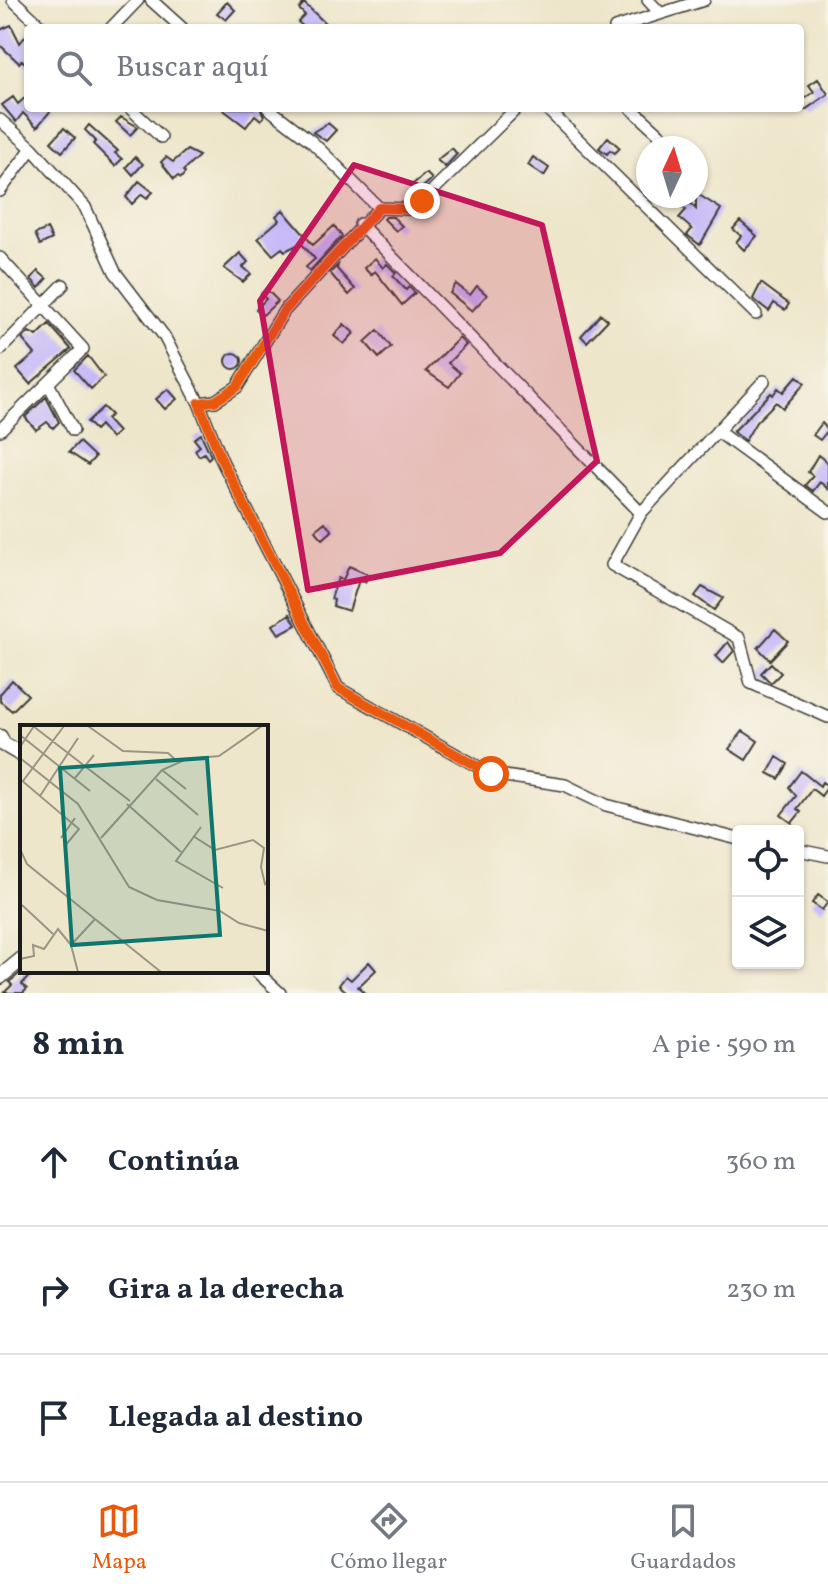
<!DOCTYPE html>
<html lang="es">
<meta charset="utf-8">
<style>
body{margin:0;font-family:Vollkorn,serif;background:#f6f6f7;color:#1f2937}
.controls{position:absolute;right:24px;bottom:24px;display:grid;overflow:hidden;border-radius:8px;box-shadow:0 2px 6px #0004}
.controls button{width:72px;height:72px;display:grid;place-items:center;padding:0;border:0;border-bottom:2px solid #e0e1e3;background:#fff;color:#1f2937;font:40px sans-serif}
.compass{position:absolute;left:636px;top:136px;width:72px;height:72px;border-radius:50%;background:#fff;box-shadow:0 2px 6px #0004;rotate:4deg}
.stop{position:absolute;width:24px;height:24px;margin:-18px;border:6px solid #ea580c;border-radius:50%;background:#fff}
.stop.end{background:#ea580c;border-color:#fff;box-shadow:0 2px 8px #0008}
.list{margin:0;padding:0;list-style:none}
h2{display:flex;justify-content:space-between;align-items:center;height:104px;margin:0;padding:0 32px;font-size:34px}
h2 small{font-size:26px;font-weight:400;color:#747a83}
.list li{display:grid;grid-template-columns:52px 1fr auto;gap:24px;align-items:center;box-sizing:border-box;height:128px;padding:0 32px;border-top:2px solid #e0e1e3}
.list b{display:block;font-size:30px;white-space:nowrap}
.list em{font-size:26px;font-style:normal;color:#747a83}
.icon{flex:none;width:44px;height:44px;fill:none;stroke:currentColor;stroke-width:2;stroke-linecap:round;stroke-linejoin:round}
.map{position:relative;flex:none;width:828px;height:993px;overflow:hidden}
.search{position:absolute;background:#fff;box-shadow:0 2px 6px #0004;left:24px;right:24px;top:24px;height:88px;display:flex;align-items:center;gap:20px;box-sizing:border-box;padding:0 28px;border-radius:8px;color:#747a83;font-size:30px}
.sheet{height:488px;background:#fff}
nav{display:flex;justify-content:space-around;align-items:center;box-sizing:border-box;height:112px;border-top:2px solid #e0e1e3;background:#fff;font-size:22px;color:#747a83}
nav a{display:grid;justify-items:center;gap:4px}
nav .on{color:#ea580c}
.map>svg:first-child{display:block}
.building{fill:#c4b6f9}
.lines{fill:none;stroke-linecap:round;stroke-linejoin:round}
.minor-casing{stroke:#3c3a36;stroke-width:14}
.tertiary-casing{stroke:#3c3a36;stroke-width:17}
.minor{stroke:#fff;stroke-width:11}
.tertiary{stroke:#fff;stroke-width:14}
.route{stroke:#ea580c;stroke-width:10}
.marked{fill:#c2185b;fill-opacity:0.2;stroke:#c2185b;stroke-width:6;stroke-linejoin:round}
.inset-road{fill:none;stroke:#9a9584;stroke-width:2}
.view{fill:#0f766e;fill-opacity:0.15;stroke:#0f766e;stroke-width:4}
.inset-edge{fill:none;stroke:#1c1c1c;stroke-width:4}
</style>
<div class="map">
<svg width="828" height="993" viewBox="0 0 828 993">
<rect width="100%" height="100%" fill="#f7f3e8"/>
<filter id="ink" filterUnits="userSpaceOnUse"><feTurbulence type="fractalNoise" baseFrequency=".0125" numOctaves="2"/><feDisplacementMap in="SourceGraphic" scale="16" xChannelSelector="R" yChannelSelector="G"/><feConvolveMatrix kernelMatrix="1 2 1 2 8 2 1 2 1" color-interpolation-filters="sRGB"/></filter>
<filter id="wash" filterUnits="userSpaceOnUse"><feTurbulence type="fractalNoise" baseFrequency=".006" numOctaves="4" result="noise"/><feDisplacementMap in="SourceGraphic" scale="32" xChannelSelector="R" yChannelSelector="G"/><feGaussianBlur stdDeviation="1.8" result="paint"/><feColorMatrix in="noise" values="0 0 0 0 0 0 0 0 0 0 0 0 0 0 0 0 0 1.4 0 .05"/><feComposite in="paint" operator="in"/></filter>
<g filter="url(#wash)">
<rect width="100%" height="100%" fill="#eee6ca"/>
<g id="blocks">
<path class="building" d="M227,2l8,8 -9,10 -9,-7z
M304,3l22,21 -4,4h-17l-7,-6 7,-7 -6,-6z
M11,25l9,18 8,-10v33l-6,-6 -3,3 -19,-18v-15z
M818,79l10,15 -23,16 -5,-9 14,-9 -5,-7z
M28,95v13h25l-16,19 -14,-14 -7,9 -14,-17 11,-8 5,7z
M221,108h39l4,8 -3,4 -6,-5 -9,12z
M121,117l17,10 -8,8 -14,-13z
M328,123l8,7 -10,11 -13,-9z
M89,125l29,26 -3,2 7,6 -7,7 -22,-22 3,-3 -11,-11z
M64,128l11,10 -13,14 -11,-10z
M608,137l12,11 -5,5 -5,-3 -3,4 -8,-6z
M452,148l5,6 -12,13 -8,-7z
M187,150l12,6 -16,15 2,2 -4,5 -3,-2 -4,3 -13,-17 5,-5 7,5z
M135,157l8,7 -10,11 -7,-8z
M533,157l16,11 -5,8 -16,-11z
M426,173l6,6 -19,17 -1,-11z
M139,181l14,11 -6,6 -5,-4 -10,10 -6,-7z
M696,193l25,16 -21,36 -13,-10 5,-6 -13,-11 7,-8 -14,-14h11l13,13z
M283,210l30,35 21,-19 8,10 -32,35 -4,-4 9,-8 -14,-16 -16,8 -3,-3 -9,7 -15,-17 21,-18 -3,-4z
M386,217h7l9,9 -6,5 -12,-12z
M740,221l17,15 -13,14 -8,-8 5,-6 -8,-7z
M47,229l5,10 -12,6 -5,-11z
M240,253l8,9 -5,5 8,7 -8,8 -19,-14z
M375,258l8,10 4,-4 9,9 -3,3 13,14 3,-3 6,6 -13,12 -27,-34 -4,4 -7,-7z
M338,265l-1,4 18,20 -6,6 -19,-22z
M38,271l9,8 -8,9 -8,-9z
M761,283l28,21 -4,6 -11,-7 -5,8 -16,-12z
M456,284l14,11 7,-9 10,9 -15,16 -22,-18z
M266,289l12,12 -15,14 -7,-6 10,-10 -5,-5z
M601,314l7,6 -21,22 -6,-6z
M49,324l22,25 -41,35 -13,-15 18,-15 -13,-15 7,-7 8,4z
M344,324l10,9 -10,11 -10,-8z
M378,330l13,17 -12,11 -14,-16z
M459,338l7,7 -18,18 12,10 -11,14 -23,-16z
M226 361a8 8 0 1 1 16 0a8 8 0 1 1-16 0Z
M88,356l16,21 -13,12 -17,-19z
M797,376l8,7 -22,25 -7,-6 -20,20 -11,19 -12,-9 38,-39 2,2 5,-7 5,4z
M168,389l9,10 -12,10 -9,-10z
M46,397l13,25 -6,6 -6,-6 -11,8 -11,-13z
M103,407l8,8 -5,4 12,13 -7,6 -11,-13 -5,5 -8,-8z
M822,423l6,7 -8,10 -7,-5z
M201,434l10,22 -3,3 -4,-6 -5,3 -4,-6 5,-4 -6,-7z
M79,442l16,15 -7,8 -19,-13z
M818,455l10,8v26l-8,-7 -7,9 -8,-6 8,-9 -5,-4z
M325,522l7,9 -9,8 -8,-9z
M349,566l20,9 -4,7 -6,-2 -10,31 -16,-5 1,-6 -3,-1 7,-21 5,2z
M702,587l21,11 -9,12 -19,-14z
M290,614l6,11 -17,9 -6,-9z
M775,629l13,12 -18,19 -12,-12z
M728,642l6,9 -11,12 -7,-7z
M771,663l10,10 -10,10 -10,-10z
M12,680l16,15 -16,16 -12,-10v-7z
M743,731l15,10 -12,19 -17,-11z
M777,757l11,7 -9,15 -11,-6z
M801,771l19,15 2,-4 6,4 -7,10 -9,-7 -15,20 4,3 -9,11 -11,-8 15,-19 -7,-9z
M818,895l10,7 -6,8 -10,-7z
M369,962l7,8 -18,17 7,6h-17l-9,-8 7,-9 5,4z
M23,971h11l-12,13 5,5 -4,4h-19l8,-8 -3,-3z"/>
</g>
</g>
<g filter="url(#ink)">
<use href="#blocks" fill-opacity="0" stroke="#3c3a36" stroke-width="2"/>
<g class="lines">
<g class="minor-casing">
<path id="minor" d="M13,0l30,28
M151,0l31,28
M648,0l12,13
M111,28l27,-28
M615,28l89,-28
M130,108l31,29
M268,108l43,33 68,67
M546,108l210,206
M631,108l44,40
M0,120l32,28 53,59 30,65 49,64 35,67 23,58 116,227 153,86 74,11 41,20 132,34
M0,191l32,-43
M360,224l281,289
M0,258l83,91 -83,81
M0,350l63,-65
M764,381l-123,132 -29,52 127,73 12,45 77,34
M48,383l25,47
M199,403l16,-2 22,-14 47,-76 95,-103 29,1 14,-8 95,-93
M717,431l111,81
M798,850l30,6
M256,971l24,22"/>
</g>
<g class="tertiary-casing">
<path id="tertiary" d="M0,737l3,7 19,11
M0,977l22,-18"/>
</g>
<use href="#minor" class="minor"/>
<use href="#tertiary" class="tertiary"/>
</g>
</g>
<g class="lines" filter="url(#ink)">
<path class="route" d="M422,201l-14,8 -29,-1 -95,103 -47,76 -22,14 -16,2 23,58 116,227 153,86"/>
</g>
<path class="marked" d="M354,165l188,60 55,236 -97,92 -192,37 -48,-289z"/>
<g transform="translate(20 725)">
<rect width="248" height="248" fill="#eee6ca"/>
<path class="inset-road" d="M13,1l97,75M68,1l35,25 45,2 10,9M0,10l70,56M0,22l14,-21M0,33l58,46 51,83 28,13 63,11 19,12 29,8M142,45l24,19M55,53l19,-23M0,54l59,50 -15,18M136,54l42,36M3,56l41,-55M20,71l38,-58M107,79l54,48M181,102l-25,34 47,27M173,111l22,14 38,-10 11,8 -3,19 4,17 3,-3M41,113l14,-20M81,113l61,-68 25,-11 32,-3 43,-30M0,124l7,15 68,55 -24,26 7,27M2,180l31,29M75,194l66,53M0,234l14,-3 -1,-11 11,4 14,-20 13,16"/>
<path class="view" d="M187,33l13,177 -148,10 -12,-177z"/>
<rect width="248" height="248" class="inset-edge"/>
</g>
</svg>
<div class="controls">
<button><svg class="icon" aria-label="locate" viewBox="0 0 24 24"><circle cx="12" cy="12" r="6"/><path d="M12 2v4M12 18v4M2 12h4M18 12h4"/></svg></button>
<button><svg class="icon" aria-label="layers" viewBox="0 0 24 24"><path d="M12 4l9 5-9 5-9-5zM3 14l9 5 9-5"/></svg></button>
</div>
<svg class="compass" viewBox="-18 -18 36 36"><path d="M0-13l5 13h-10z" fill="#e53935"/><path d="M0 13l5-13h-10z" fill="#747a83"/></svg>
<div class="stop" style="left:491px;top:774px"></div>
<div class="stop end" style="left:422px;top:201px"></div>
<div class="search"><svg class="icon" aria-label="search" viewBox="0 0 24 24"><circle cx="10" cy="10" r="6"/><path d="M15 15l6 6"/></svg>Buscar aquí</div>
</div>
<section class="sheet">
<h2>8 min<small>A pie · 590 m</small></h2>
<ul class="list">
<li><svg class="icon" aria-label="ahead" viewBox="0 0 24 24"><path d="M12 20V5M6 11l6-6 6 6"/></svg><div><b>Continúa</b></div><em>360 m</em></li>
<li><svg class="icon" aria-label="right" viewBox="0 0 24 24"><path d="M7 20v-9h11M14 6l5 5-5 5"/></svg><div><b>Gira a la derecha</b></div><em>230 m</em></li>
<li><svg class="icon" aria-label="arrive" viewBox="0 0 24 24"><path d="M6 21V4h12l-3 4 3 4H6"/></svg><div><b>Llegada al destino</b></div></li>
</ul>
</section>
<nav>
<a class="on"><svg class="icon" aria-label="map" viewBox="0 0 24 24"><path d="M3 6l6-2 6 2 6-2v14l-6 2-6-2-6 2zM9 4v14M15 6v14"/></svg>Mapa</a>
<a><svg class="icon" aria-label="directions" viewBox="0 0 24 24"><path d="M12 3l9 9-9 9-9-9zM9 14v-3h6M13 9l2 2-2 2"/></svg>Cómo llegar</a>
<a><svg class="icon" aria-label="saved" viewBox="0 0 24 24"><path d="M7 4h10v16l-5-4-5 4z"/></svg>Guardados</a>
</nav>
